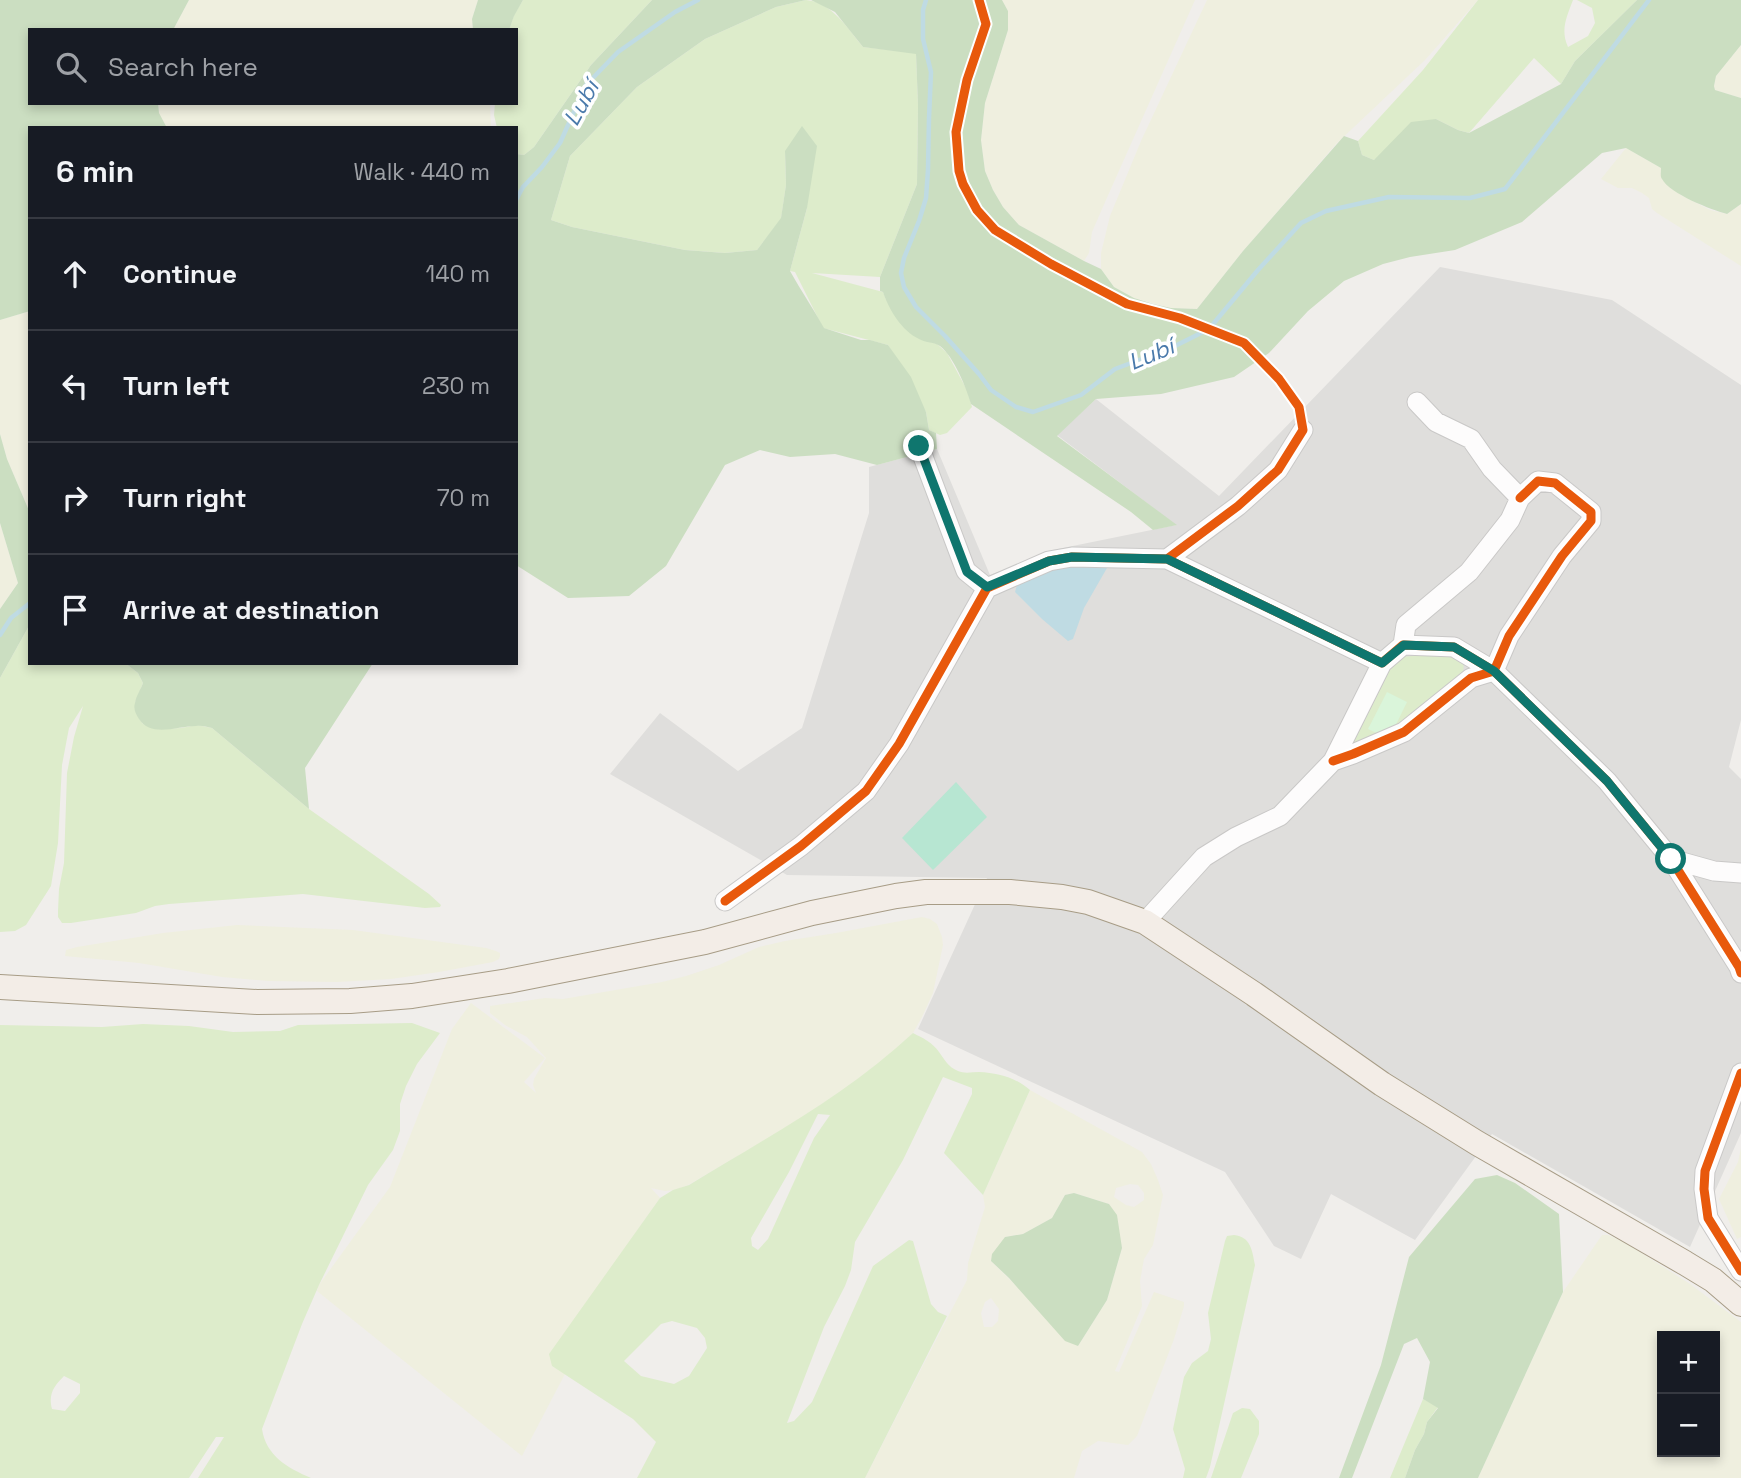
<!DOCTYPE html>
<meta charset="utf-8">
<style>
body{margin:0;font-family:"Space Grotesk",sans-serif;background:#20242c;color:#f1f3f6}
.controls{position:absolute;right:21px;bottom:21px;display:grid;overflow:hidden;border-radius:0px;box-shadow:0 4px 10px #0003}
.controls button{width:63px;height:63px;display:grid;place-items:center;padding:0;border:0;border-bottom:2px solid #363941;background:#171b24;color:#f1f3f6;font:35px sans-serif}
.stop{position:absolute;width:21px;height:21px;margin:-16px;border:5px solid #0f766e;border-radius:50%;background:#fff}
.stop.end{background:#0f766e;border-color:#fff;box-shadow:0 2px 7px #0008}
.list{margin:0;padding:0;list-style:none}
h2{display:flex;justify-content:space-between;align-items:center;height:91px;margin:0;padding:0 28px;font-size:30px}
h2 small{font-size:23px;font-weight:400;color:#9ea1a6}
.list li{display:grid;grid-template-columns:46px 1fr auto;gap:21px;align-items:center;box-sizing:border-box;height:112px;padding:0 28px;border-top:2px solid #363941}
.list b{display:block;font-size:26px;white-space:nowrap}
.list em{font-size:23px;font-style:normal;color:#9ea1a6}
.icon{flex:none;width:38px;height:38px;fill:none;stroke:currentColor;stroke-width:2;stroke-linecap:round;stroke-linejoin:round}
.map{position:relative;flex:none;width:1741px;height:1478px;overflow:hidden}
.search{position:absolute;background:#171b24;box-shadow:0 4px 10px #0003;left:28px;top:28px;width:490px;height:77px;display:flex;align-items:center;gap:18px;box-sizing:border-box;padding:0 24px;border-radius:0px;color:#9ea1a6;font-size:26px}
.panel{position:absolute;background:#171b24;box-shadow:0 4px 10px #0003;left:28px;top:126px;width:490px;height:539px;border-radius:0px}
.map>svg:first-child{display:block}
.residential{fill:#dfdedc}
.farmland{fill:#efefdf;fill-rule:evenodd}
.grass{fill:#ddeccb;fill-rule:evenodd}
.forest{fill:#cbdec1}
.park{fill:#daf5da}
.pitch{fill:#b7e6d2}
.water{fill:#bfdbe3}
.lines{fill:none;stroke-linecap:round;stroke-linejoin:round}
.stream{stroke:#bfdbe3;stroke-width:4.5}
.minor-casing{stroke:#c9c8c7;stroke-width:21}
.major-casing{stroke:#a79c86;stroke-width:26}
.minor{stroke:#fdfcfc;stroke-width:19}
.major{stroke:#f3ede7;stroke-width:24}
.cycleway-casing{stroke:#fff;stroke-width:13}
.cycleway{stroke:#e8590c;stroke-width:9}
.route{stroke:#0f766e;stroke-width:9}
.labels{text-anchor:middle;stroke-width:7;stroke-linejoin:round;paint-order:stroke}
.water-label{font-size:23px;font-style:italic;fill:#4a7aab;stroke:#fff}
</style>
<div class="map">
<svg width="1741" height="1478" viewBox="0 0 1741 1478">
<rect width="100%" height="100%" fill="#f0eeeb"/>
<path class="residential" d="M1440,267l172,33 129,85v335l-12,47 12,12v354l-51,114 -198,-113 -77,106 -84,-46 -30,65 -27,-13 -49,-74 -307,-143 69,-151 -200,-3 -177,-101 50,-61 78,58 64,-43 67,-215v-46l68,-18 53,126 63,-25 123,-25 -119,-90 39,-36 123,97z"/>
<path class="farmland" d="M189,0h289l-6,19 1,11h-300z
M1002,0h193l-89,200 -14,32 -3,21 -5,8 -65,-36 -16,-18 -10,-17 -8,-19 -4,-31 4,-37 23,-73v-19z
M1207,0h271l-53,60 -89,84 -93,107 -46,58 -26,-1 -37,-10 -20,-11 -13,-18v-16l9,-37 31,-75z
M1741,45v53l-26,-8 -1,-4 2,-10z
M158,103h332l1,25h-324l-8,-14z
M1626,148l35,20v9l20,18 29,15 17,4 14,-10v62l-84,-53 -5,-4 -3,-11 -7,-5 -10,-5h-14l-17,-9z
M30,311v202l-23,-54 -7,-25v-114z
M0,523l18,60 -18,26z
M922,917l8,2 7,5 5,13 1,8 -10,48 -11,24 -9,16 -29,27 -32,24 -71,47 -93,54 -13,5 -10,1 -14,-3 9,10 -26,37 -82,131 13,8 -43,82 -205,-165 2,-6 71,-98 62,-158 19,-26 74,55 -21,24 12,11 -3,-8 1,-6 12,-21 -19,-21 -22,-12 -15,-12v-7l55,-8 18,1 99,-17 24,-6 33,-11 40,-18 26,-6 51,-8z
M237,925l116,5 133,18 10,3 4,2v3l-1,3 -6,3 -54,10 -48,7 -54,3 -69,-1 -46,-4 -83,-14 -74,-7 1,-6 11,-3 86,-14z
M1030,1090l112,62 9,12 7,16 5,15 -10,50 -9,14 -4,22 2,25 -27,65 4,1 35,-80 30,10v4l-10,33 -37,97 -9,9 -30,-4 -16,10 -8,27h-209l102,-198 1,-17 17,-56 -2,-12zM1130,1184l8,1 6,8v7l-10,7 -8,-2 -12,-8 2,-9zM1074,1193l35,11 13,44 -15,52 -29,46 -87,-85 14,-24 18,-3 29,-16 13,-23zM991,1298l8,11 -1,12 -6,6h-8l-3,-14 4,-11z
M1741,1148v89l-4,2 -18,-40 19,-37z
M1602,1235h6l16,7 66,42 51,38v156h-263l85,-186zM1662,1336h53v116h-53z"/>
<path class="grass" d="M523,0h129l-61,65 -57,82 -10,8 -8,-1v-26h-19l-3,-13 1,-12h21v-73h-7l5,-15z
M806,0c26,2 42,29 57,47l53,6 2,52 -1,79 -37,93 -68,-4 71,19 3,7 34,40 17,5 10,9 20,37 5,17 -25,26 -7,2 -11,-5 -3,-18 -38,-67 -65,-17 -28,-56 -5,-1 17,-63 -22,-57 1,34 -5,34 -24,31 -32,3 -40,-3 -113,-23 -21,-7 19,-64 67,-69 68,-48 71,-32z
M1478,0h95c-6,16 -13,30 -5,47l20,-11 7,-13 -3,-15 -15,-8h60l-62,61 -14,23 -27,-26 -65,75 -11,-3 -22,-11 -62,41 -12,-5 -4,-14 65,-71z
M30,624v39h95l13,10 5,10 -8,20 2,12 6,9 16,5 22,-1 16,-3 15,3 97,81 120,85 12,11 -1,2 -15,1 -122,-14 -134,10 -14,2 -19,7 -65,10h-9l-4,-6v-6l1,-22 5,-26 3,-90 7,-36 9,-31 -14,22 -7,37 -4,78 -7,43 -25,39 -11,6 -15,1v-254z
M1436,654l20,3 8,4 -1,12 -61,56 -51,16 35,-77 15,-11z
M412,1023l28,10 -23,31 -11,22 -6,18v27l-7,19 -25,35 -49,100 -17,39 -40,105c4,27 26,39 49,49h-113l26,-41h-8l-27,41h-189v-453l102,2 41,-3 46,2 44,6 47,-1 18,-6zM64,1376l16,8v9l-15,18 -13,-2c-4,-15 2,-23 12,-33z
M913,1033c10,5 20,10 26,19 6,8 9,15 19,19 7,3 14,1 21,1 19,1 36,5 51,18l-47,105 -39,-42 28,-59v-6l-29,-11 -40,83 -48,82 -4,28 -6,16 -21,41 -37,96 7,-2 18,-19 61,-136 36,-26 4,1 18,63 7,8 9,4 -82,162h-228l19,-36 -23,-23 -81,-53 -3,-12 111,-156 13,-8 16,-5c79,-48 156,-89 224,-152zM818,1114l12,1 -16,23 -46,101 -10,11 -6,-4 -1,-8 38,-66zM672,1321l25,7 8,10 2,10 -18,28 -15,8 -33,-8 -17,-15 37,-37z
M1234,1235c17,2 18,15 21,30l-45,202 -4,11h-23l2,-9 -12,-40 11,-52 8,-14 16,-12 3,-12 -3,-26 17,-72 2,-5z
M1423,1399l15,8 -11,15 -3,12 -9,16 -10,28h-15z
M1242,1408l8,1 9,12v13l-18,44h-30l22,-65z"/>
<path class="forest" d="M0,0h189l-16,30h-143v73h128l1,10 8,15h-137v183l-30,9z
M478,0h45l-9,16 -5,14h-36l-1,-11z
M652,0h154l-30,7 -71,32 -68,48 -67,69 -19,64 21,7 113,23 40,3 32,-3 24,-32 5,-33 -1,-34 17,-25 15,20 -10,62 -17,63c11,20 23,37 34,57l37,12h9l18,5 23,32 15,35 3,18 7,3 1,16 -60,16 -42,-11 -45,3 -30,-7 -35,15 -59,101 -37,30 -61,2 -52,-33v-411l8,1 10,-8 57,-82z
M811,0h191l6,11v19l-23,73 -4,37 4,31 8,19 10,17 16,18 65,36 17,8 13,18 20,11 19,6 18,4 26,1 46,-58 101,-115 14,5 4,14 12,5 37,-38 25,-3 22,11 11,3 92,-49 14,-23 62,-61h104v45l-25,31 -2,10 1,4 26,8v106l-14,10c-15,-4 -57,-20 -65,-35 -2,-2 -1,-7 -1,-11l-35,-20 -24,5 -80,69 -67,28 -45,7 -27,7 -39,17 -36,30 -39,42 -35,24 -73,17 -65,5 -39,37 120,89 -24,5 -22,-18 -160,-108c-5,-17 -17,-47 -31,-58 -6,-4 -14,-3 -21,-7 -17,-8 -30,-29 -36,-47l-3,-1v-14l37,-93 1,-79 -2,-51 -53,-7 -28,-35z
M0,434l7,25 23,54v111l-30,54v-69l18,-26 -18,-60z
M125,663h248l-68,105 4,41 -97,-81c-5,-1 -11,-3 -16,-2 -18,0 -45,12 -57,-7 -3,-5 -6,-10 -4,-16 1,-7 6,-14 8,-20l-5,-10z
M1497,1175l18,8 44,31 4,78 -85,186h-73l10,-28 9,-16 3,-12 11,-14 -15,-9 7,-37 -13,-24 -13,6 -52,134h-13l42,-113 28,-108 66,-78z
M1074,1193l35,11 8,11 5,33 -15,52 -29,46 -13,-5 -56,-63 -18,-17 1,-7 13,-17 18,-3 29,-16 13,-23z"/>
<path class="park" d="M1387,692l20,10 -18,37 -21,-10z"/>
<path class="pitch" d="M956,782l31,35 -54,53 -31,-32z"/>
<path class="water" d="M1069,565l38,3 -23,40 -11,31 -5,2 -26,-22 -27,-27 2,-7 37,-16z"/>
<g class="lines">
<path class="stream" d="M926,0l-3,10v29l8,33 -2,46 -1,52 -2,28 -7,23 -15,37 -3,15 3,14 12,20 29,29 34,38 12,16 25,17 17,5 48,-17 34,-26 56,-21 38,-19 49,-59 43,-47 25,-12 63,-14 81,1 35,-9 144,-189
M516,200l7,-13 19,-20 18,-24 26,-58 32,-33 57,-40 23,-12
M0,635l11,-17 19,-15"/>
<g class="minor-casing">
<path id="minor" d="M919,446l47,125 21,17
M1167,559l71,-53 40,-36 25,-40
M1403,645l3,-20 63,-53 41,-52 10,-22 -28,-29 -21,-30 -35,-17 -19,-20
M1494,671l15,-35 53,-80 29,-35v-9l-36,-29 -17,-2 -18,17
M1333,761l20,-7 51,-22 67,-54 23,-7
M1671,859l43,12 27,2
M725,901l76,-55 65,-55 33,-47 88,-156 62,-27 23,-4 95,2 215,104
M1145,922l59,-65 32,-20 44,-21 53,-55 49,-98 21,-18 51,2 40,24 113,110 64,78 68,108 2,6
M1741,1073l-36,98 -1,18 4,29 33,53"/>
</g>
<g class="major-casing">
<path id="major" d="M0,987l257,15 93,-1 62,-5 96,-15 197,-39 107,-29 84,-17 30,-4h84l52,5 26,5 57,20 109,72 128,90 95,59 208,120 28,17 28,24"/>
</g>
<use href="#minor" class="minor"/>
<use href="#major" class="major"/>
<g class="cycleway-casing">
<path id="cycleway" d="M979,0l7,24 -19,56 -11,52 3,39 4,13 14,26 18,20 56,34 76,40 53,14 64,25 35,36 20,28 4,23 -25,40 -40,36 -71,53
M1494,671l15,-35 53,-80 29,-35v-9l-36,-29 -17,-2 -18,17
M1333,761l20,-7 51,-22 67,-54 23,-7
M725,901l76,-55 65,-55 33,-47 88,-156 62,-27 23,-4 95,2 215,104 21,-18 51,2 40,24 113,110 64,78 68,108 2,6
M1741,1073l-36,98 -1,18 4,29 33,53"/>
</g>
<use href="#cycleway" class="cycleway"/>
</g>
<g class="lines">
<path class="route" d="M919,446l48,126 20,15 62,-26 23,-4 95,2 215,104 22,-18 50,2 40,24 113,110 64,78"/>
</g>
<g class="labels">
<g class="water-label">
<text transform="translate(581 103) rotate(-61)" y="8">Lubí</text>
<text transform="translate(1151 354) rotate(-23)" y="8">Lubí</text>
</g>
</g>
</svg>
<div class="controls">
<button>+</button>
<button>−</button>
</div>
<div class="stop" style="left:1671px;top:859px"></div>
<div class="stop end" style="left:919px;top:446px"></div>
<div class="search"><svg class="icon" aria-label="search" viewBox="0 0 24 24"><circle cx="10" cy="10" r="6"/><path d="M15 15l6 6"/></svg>Search here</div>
<section class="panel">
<h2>6 min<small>Walk · 440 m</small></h2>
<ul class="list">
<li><svg class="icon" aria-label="ahead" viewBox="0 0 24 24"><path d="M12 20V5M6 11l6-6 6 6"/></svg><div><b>Continue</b></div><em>140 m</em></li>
<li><svg class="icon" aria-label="left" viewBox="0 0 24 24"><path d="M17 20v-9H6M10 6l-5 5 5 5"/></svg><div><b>Turn left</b></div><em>230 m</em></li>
<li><svg class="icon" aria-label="right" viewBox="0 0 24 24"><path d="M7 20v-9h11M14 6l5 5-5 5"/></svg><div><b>Turn right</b></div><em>70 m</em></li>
<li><svg class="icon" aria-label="arrive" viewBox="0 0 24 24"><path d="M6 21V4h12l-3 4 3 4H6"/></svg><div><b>Arrive at destination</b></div></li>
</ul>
</section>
</div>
